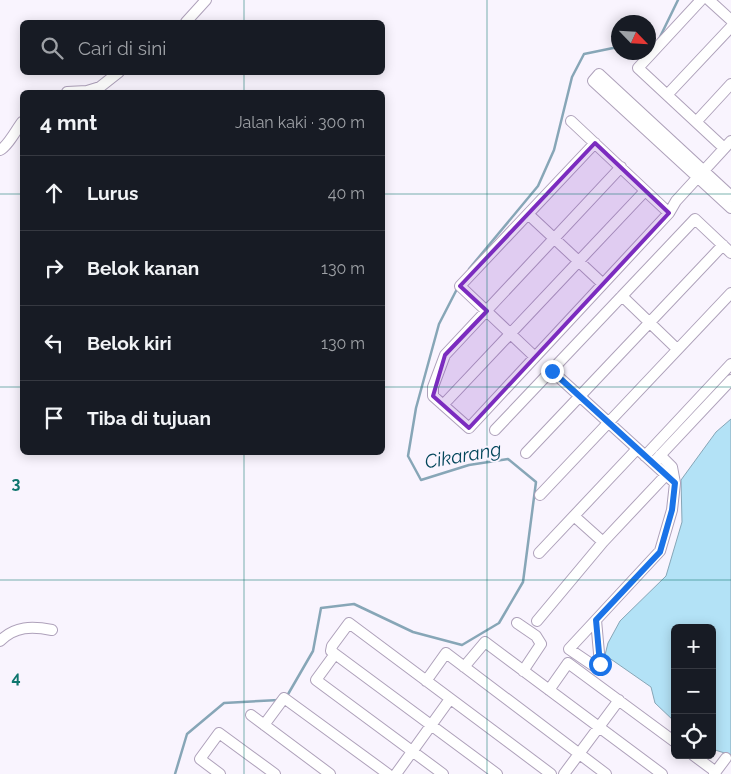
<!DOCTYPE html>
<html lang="id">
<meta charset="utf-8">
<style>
body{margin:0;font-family:Raleway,sans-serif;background:#20242c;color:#f1f3f6}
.controls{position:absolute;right:15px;bottom:15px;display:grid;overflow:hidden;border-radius:8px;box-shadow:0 2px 12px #0003}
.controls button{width:45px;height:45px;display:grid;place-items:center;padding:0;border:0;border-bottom:1px solid #363941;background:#171b24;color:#f1f3f6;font:25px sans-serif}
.compass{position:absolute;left:611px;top:15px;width:45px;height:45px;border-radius:50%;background:#171b24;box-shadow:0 2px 12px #0003;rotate:115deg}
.stop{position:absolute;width:15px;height:15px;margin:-11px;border:4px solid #1a73e8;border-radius:50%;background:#fff}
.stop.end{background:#1a73e8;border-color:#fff;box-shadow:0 1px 5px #0008}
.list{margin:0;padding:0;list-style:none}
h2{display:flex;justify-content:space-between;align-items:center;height:65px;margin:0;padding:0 20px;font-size:21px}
h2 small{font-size:16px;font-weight:400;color:#9ea1a6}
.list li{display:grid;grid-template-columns:32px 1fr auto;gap:15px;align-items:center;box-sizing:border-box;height:75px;padding:0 20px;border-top:1px solid #363941}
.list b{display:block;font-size:19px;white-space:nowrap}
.list em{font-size:16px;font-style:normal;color:#9ea1a6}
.icon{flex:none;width:28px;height:28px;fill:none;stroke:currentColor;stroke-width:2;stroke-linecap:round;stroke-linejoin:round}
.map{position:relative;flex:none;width:731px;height:774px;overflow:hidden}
.search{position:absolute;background:#171b24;box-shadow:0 2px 12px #0003;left:20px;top:20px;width:365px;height:55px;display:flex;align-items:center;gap:12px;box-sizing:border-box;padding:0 18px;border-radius:8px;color:#9ea1a6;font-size:19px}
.panel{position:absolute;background:#171b24;box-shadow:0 2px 12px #0003;left:20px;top:90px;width:365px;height:365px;border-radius:8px}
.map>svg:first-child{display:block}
.water{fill:#b3e2f6;stroke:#87a6b7}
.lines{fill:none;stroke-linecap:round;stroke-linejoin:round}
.stream{stroke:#87a6b7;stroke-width:2.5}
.minor-casing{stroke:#aea1ba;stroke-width:12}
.minor{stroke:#fff;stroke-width:10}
.route{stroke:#1a73e8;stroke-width:6}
.marked{fill:#7b2cbf;fill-opacity:0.2;stroke:#7b2cbf;stroke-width:4;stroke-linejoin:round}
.grid{fill:none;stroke:#0f766e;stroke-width:1;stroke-opacity:0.55}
.labels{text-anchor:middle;stroke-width:4;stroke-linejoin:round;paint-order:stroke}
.water-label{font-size:19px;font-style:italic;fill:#01455a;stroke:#f9f4fe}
.grid-label{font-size:16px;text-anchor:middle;font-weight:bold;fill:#0f766e;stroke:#f9f4fe;stroke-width:4;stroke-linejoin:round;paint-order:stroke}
</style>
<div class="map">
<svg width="731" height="774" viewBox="0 0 731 774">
<rect width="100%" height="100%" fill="#f9f4fe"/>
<path class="water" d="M731,419v336l-19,-6v-121h-37v94l-20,-19 -4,-16 -46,-32 3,-12 12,-22 46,-45 16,-54 -1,-42 35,-48z"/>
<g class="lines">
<path class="stream" d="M659,39l19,-39
M469,269l69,-83 16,-36 18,-73 12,-23 34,-7
M287,696l26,-45 8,-43 33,-4 59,28 49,13 37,-22 24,-41 13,-100 -28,-23 -39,6 -48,15 -13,-24 8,-48 23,-84 19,-37
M175,774l12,-40 37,-31 55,-3"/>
<g class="minor-casing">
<path id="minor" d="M701,0l-63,68 86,80
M709,0l22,20
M186,22l20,-22
M67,92l20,-1 13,-4 19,-15
M667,95l64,-68
M571,121l98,92
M696,122l35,-38
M0,150c8,-4 16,-20 22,-28
M621,167l-176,188 -12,32v9l36,32 200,-215 7,-12 55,-60
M731,196l-132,-122 -6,7 138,127
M528,214l75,70
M622,296l55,53
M535,357l-75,-71 135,-143
M552,371l123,112 -3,27 -12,41 -91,98 25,17 6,-2 -4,-44
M443,405l202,-214
M495,430l200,-211 36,34
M526,453l197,-208
M660,455l12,12 3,16
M645,456l86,-92
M653,463l78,-83
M540,495l191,-202
M574,516l29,26
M539,553l98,-104
M537,621l66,-79 63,-67
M517,623l19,13 5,8 -18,27
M0,641c15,-15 32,-15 52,-11
M335,654l-19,26 127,94
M464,667l21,-25 177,132
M426,681l20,-28 160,121
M549,690l19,-27 107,79
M251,715l79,59
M264,725l20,-27 104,76
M693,755l23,17
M220,774l-20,-15 19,-26 56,41
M396,774l54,-75
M497,774l-166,-123 1,-5 17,-23 202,151
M564,774l55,-74
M714,774l12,-16"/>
</g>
<use href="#minor" class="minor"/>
</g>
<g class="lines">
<path class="route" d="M552,371l123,112 -3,27 -12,42 -64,68 4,44"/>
</g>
<path class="marked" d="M595,143l74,70 -200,215 -36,-32 12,-41 42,-44 -27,-25z"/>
<path class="grid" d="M244,0v22M487,0v774M244,72v20M0,194h22M382,194h349M0,387h22M382,387h349M244,452v322M0,580h731"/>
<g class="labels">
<g class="water-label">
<text transform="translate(463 455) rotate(-10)" y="7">Cikarang</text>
</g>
</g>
<g class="grid-label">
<text x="16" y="489">3</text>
<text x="16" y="683">4</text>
</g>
</svg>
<div class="controls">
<button>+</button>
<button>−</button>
<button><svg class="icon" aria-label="locate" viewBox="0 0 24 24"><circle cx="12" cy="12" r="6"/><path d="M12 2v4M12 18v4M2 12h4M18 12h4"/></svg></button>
</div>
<svg class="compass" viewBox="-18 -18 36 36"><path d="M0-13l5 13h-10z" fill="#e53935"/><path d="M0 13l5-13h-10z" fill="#9ea1a6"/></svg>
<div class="stop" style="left:600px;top:664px"></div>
<div class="stop end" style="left:552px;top:371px"></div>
<div class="search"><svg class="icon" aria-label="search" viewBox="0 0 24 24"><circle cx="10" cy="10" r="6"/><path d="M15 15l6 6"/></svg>Cari di sini</div>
<section class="panel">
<h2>4 mnt<small>Jalan kaki · 300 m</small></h2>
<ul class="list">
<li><svg class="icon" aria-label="ahead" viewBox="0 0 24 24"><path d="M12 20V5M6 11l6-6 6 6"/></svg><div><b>Lurus</b></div><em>40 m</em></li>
<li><svg class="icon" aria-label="right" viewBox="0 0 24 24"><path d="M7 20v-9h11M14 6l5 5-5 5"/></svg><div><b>Belok kanan</b></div><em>130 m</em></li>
<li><svg class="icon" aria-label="left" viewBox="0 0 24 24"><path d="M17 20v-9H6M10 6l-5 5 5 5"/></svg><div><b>Belok kiri</b></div><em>130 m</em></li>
<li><svg class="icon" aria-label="arrive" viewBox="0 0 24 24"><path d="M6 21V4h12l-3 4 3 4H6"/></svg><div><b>Tiba di tujuan</b></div></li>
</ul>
</section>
</div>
